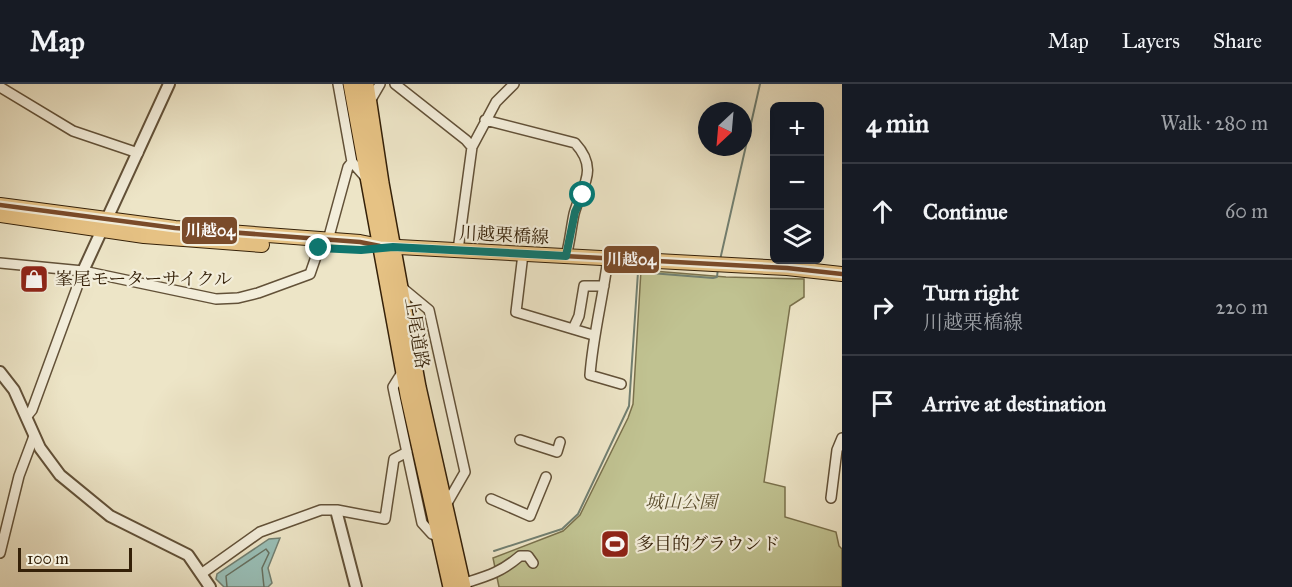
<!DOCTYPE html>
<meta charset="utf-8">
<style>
body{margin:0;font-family:"IM FELL Great Primer","Noto Serif JP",serif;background:#242831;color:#f1f3f6}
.controls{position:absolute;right:18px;top:18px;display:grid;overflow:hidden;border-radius:9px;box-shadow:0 6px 24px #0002}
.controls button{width:54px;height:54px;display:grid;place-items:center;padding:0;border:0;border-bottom:2px solid #363941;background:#171b24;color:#f1f3f6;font:30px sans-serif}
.compass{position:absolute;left:698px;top:18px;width:54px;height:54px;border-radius:50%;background:#171b24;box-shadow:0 6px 24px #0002;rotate:206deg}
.scale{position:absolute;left:18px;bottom:15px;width:114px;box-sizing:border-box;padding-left:6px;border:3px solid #342008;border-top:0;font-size:16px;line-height:21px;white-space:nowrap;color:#342008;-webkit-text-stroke:4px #f3eedb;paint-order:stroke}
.stop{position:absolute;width:18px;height:18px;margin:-14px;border:4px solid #0f766e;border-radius:50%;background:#fff}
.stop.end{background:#0f766e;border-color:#fff;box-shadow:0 2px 6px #0008}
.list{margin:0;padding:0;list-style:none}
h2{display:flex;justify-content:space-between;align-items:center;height:78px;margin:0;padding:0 24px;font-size:26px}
h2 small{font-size:20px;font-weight:400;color:#9ea1a6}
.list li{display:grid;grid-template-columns:39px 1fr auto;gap:18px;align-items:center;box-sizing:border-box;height:96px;padding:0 24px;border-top:2px solid #363941}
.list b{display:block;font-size:22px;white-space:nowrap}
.list p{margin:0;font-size:20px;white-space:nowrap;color:#9ea1a6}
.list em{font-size:20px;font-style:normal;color:#9ea1a6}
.icon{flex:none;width:33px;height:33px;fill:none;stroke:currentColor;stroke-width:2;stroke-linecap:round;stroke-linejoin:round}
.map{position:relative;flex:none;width:842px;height:503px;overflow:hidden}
header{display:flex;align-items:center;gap:36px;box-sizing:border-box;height:84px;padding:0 30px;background:#171b24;border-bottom:2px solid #363941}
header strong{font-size:28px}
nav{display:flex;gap:33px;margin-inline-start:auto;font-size:21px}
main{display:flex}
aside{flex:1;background:#171b24}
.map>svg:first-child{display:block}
.green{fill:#c0c291;stroke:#7a714c;stroke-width:1.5}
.water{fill:#99bfb7;stroke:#717f71;stroke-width:1.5}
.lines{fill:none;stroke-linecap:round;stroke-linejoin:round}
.shore{stroke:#667060;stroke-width:1.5}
.stream{stroke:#717f71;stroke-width:2}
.minor-casing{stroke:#625138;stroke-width:12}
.tertiary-casing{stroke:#625138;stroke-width:14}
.primary-casing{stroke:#342008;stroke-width:16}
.trunk-casing{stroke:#342008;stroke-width:18}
.minor{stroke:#f3eedb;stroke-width:9}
.tertiary{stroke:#f3eedb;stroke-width:10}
.primary{stroke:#e6c284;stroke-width:14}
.trunk{stroke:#e6c284;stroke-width:15}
.bus-1-casing{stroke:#f3eedb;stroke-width:9}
.bus-1{stroke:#7a4b2a;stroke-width:4.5}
.route{stroke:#0f766e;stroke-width:8}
.labels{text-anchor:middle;stroke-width:4.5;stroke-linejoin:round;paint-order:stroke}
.street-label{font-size:18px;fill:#342008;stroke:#f3eedb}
.poi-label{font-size:18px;fill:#342008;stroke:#f3eedb;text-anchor:start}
.park-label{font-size:18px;font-style:italic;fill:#5e5131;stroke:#f3eedb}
.line-badge{stroke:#f3eedb;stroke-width:2}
.badge-label{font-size:16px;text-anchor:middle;font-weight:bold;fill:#fff}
</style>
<header>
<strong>Map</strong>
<nav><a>Map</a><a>Layers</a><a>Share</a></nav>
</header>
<main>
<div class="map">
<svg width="842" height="503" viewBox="0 0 842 503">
<rect width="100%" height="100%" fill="#ede5c7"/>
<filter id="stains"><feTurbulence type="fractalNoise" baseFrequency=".00333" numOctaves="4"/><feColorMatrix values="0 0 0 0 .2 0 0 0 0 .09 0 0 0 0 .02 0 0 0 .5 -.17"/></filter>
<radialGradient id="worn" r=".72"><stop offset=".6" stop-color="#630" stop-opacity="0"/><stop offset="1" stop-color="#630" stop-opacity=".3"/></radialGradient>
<path class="green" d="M641,186l85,7 78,2v18l-14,9 -26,176 21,5v30l51,15 3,14 3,3v38h-343l-6,-29 70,-27 17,-16 48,-97 5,-14z"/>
<path class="water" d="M280,454l-12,30 4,15 -4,4h-44l-8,-8 1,-5 52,-35z"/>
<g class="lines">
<path class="shore" d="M227,503l-1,-11 40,-27 3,4 -7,15 2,19"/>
<path class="stream" d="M720,176l40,-176
M494,467l68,-22 16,-15 51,-108 9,-134 75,6 4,-1 1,-9"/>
<g class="minor-casing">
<path id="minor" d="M338,0l14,78 15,17
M395,0l71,56 6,7
M0,3l73,44 65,22
M369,19l11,-19
M485,36l90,23c25,27 6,44 -1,71 -3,14 -4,28 -8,42
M328,156l20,-73 4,-5
M458,166l14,-103 24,-45 18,-18
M523,170l-7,58 77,23
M608,174c-5,40 -15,77 -18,117l31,9
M0,179l83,8 133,28 22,-1 20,-5 52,-19 9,-26
M400,202l29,24 36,162 -19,33
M573,245l6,-13 5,-30h20
M403,287l-10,16 1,5 28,131 10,11 6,2
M27,332l5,-6 51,-139
M520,356l37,12 3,-10
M831,414l6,-48 5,-12
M491,415l39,17 16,-39
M0,469l19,-77 15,-40
M201,490l59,-42 61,-22h16l48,9 9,-60 13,-7
M462,500c25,-8 38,-11 58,-28h8l5,7"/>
</g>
<g class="tertiary-casing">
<path id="tertiary" d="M83,187l86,-187
M0,288l14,18 26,58 20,27 50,41 78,39 22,32
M337,430l19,73"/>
</g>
<g class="primary-casing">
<path id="primary" d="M0,121l175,23 185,14 20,4 407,22 55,6
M0,131l144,21 118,9"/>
</g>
<g class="trunk-casing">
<path id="trunk" d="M351,0l57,311 43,192
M366,0l15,99 37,204 45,200"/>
</g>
<use href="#minor" class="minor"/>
<use href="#tertiary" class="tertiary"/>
<use href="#primary" class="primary"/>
<use href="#trunk" class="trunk"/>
<g class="bus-1-casing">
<path id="bus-1" d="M0,121l175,23 185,14 20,4 407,22 55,6"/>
</g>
<use href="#bus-1" class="bus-1"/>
</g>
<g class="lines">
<path class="route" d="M319,164l42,2 32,-3 173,9 9,-44 8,-17"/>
</g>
<defs>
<g id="shop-square" transform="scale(1.5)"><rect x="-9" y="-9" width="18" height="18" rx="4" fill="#8f2418" stroke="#f3eedb"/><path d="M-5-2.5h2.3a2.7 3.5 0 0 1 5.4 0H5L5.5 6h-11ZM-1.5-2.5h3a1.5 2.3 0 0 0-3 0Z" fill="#fff"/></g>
<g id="stadium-square" transform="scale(1.5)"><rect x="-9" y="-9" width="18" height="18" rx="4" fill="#8f2418" stroke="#f3eedb"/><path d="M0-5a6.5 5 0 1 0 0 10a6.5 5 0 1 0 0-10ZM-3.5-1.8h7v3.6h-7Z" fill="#fff"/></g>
</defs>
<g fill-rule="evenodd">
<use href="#shop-square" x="34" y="195"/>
<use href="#stadium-square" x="615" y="460"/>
</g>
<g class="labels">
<g class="street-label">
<text transform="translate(504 151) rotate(3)" y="6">川越栗橋線</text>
<text transform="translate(417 249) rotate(81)" y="6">上尾道路</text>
</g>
<g class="poi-label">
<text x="55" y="201">峯尾モーターサイクル</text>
<text x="636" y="466">多目的グラウンド</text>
</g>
<g class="park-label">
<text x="681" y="424">城山公園</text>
</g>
</g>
<g class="line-badge">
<rect x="181" y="132" width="57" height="29" rx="6" fill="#7a4b2a"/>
<rect x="603" y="161" width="57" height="29" rx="6" fill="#7a4b2a"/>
</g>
<g class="badge-label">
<text x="210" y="152">川越04</text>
<text x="631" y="181">川越04</text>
</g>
<rect width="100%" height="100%" filter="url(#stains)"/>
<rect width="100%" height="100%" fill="url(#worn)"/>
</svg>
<div class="controls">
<button>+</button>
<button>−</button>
<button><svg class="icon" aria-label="layers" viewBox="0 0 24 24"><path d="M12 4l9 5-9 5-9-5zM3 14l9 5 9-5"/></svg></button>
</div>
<svg class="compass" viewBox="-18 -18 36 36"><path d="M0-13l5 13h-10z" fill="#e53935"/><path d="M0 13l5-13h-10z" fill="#9ea1a6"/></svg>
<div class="scale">100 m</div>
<div class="stop" style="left:583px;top:111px"></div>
<div class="stop end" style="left:319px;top:164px"></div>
</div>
<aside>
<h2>4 min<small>Walk · 280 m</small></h2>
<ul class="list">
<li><svg class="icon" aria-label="ahead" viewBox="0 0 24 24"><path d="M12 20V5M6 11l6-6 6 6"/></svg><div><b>Continue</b></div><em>60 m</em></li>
<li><svg class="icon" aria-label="right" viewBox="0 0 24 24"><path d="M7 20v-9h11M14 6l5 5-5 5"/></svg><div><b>Turn right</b><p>川越栗橋線</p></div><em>220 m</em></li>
<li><svg class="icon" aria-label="arrive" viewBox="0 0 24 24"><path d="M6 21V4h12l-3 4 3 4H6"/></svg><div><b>Arrive at destination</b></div></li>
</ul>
</aside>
</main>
